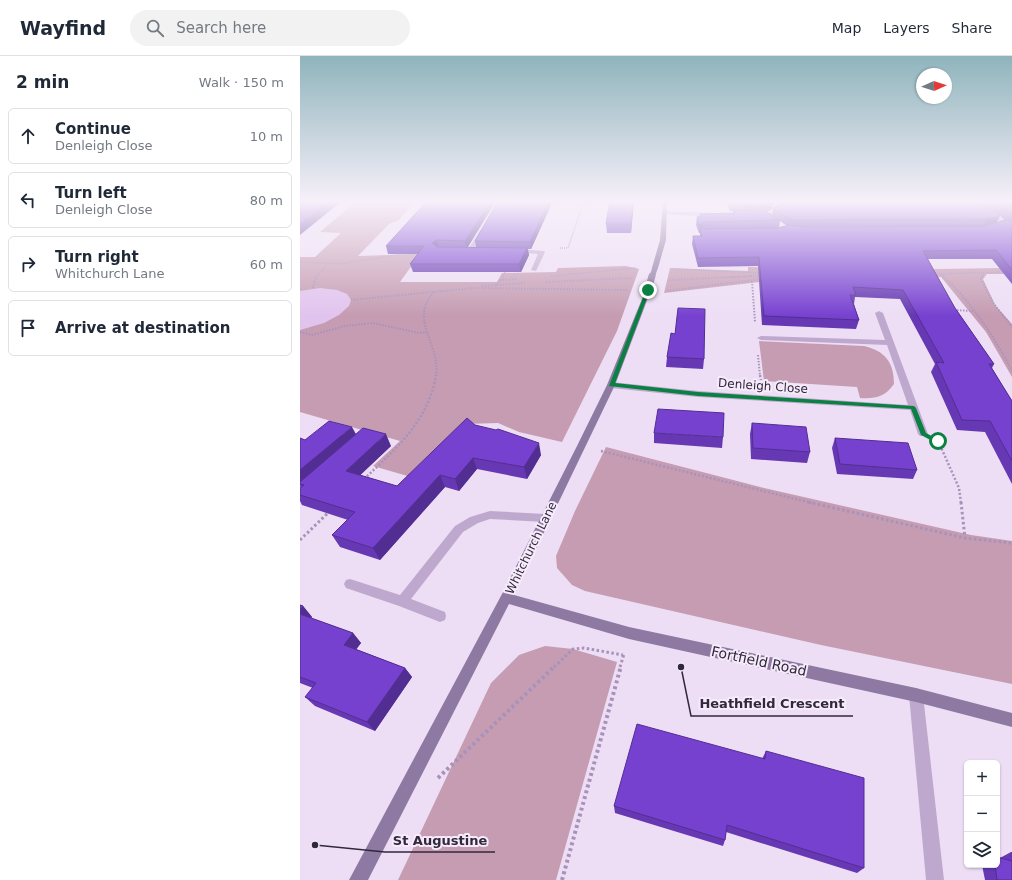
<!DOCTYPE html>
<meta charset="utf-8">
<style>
body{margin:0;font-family:"DejaVu Sans",sans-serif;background:#f2f2f3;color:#1f2937}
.controls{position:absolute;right:12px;bottom:12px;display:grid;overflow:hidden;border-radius:6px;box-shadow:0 1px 3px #0004}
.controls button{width:36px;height:36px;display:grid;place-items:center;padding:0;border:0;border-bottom:1px solid #e0e1e3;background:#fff;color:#1f2937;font:20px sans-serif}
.compass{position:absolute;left:616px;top:12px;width:36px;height:36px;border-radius:50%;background:#fff;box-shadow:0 1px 3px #0004;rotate:87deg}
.stop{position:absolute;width:12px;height:12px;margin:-9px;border:3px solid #0b8043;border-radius:50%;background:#fff}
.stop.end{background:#0b8043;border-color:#fff;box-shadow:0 1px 4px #0008}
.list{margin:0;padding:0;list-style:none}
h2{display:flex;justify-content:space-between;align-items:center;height:52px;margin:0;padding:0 16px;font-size:17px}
h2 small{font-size:13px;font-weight:400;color:#747a83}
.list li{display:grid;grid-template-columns:26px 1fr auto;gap:12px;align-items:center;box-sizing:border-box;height:56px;margin:0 8px 8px;padding:0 8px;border:1px solid #e0e1e3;border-radius:6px}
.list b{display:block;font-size:15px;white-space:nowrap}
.list p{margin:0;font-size:13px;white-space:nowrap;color:#747a83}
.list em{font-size:13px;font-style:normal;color:#747a83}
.icon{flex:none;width:22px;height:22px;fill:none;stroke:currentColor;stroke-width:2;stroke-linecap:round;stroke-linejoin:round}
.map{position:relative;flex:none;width:712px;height:824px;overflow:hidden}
header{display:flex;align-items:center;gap:24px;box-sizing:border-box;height:56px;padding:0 20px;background:#fff;border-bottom:1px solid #e0e1e3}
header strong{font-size:19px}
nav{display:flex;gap:22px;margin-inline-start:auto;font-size:14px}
.search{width:280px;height:36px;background:#f2f2f3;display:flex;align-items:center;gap:10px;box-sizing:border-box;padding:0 14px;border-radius:22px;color:#747a83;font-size:15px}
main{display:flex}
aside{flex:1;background:#fff}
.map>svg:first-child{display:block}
.green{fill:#c59cb2}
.plaza{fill:#e1c4ee}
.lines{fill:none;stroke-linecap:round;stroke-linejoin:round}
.path-far4{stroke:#a992ba;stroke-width:1.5;stroke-dasharray:1 1;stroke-linecap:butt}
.path-far3{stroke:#a992ba;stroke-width:2;stroke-dasharray:1.5 1.5;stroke-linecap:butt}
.path-far2{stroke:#a992ba;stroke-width:2.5;stroke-dasharray:2 2;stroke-linecap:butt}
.path-far1{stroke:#a992ba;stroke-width:3;stroke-dasharray:2.5 2.5;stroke-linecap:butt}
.path{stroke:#a992ba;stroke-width:4;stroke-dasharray:3 3;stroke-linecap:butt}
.street{fill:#bfa8ce;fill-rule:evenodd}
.secondary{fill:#8e79a2;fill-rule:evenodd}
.secondary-bridge-far1{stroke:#8e79a2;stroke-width:5.5}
.secondary-bridge{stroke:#8e79a2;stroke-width:7}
.wall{fill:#6638b3;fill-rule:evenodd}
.shaded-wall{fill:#532e92}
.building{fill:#7741d0;stroke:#532e92}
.route{fill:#0b8043}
.labels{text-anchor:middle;stroke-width:4;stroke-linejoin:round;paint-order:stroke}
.street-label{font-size:12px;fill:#31293b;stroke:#f6ebfb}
.near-street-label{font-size:14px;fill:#31293b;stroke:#f6ebfb}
.leader{fill:none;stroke:#31293b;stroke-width:1.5}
.callout-dot{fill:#31293b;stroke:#f6ebfb;stroke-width:1.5}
.callout-label{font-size:13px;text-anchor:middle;font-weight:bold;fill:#31293b;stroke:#f6ebfb;stroke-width:4;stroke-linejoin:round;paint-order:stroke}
</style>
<header>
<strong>Wayfind</strong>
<div class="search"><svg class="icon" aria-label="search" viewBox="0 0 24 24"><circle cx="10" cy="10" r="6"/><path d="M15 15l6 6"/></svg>Search here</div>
<nav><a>Map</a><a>Layers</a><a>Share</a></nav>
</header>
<main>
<aside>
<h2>2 min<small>Walk · 150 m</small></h2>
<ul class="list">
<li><svg class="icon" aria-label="ahead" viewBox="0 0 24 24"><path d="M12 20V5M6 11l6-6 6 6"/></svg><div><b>Continue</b><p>Denleigh Close</p></div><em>10 m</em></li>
<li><svg class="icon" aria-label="left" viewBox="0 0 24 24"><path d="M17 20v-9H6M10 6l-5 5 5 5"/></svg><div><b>Turn left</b><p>Denleigh Close</p></div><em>80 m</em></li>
<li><svg class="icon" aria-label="right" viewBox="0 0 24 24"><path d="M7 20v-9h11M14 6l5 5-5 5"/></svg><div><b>Turn right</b><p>Whitchurch Lane</p></div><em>60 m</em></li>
<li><svg class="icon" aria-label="arrive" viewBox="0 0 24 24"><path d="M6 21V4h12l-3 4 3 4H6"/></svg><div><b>Arrive at destination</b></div></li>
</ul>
</aside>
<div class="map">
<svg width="712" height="824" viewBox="0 0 712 824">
<rect width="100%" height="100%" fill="#eddef5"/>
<path class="green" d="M57,145h58l-16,19 -10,4 -31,32 62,-2 -20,28h97l5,-9 54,-1 2,-4 68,-2 13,3 -22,62 -55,111 -43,-10 -21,-9 -33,1 -54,53 -38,-11 27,-25 -100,-29v-155h15l26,-24 -21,-1z
M448,211l125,1 2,2 127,-2 10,6h-25l-4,5 12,26 17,19v53l-26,-45 -45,-55 -155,2 -122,14 6,-25 78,3z
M459,285l105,5c21,5 30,16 30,38 -9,13 -19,15 -34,14l-3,-11 -93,-6z
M306,391l158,41 207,47 41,6v143l-191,-39 -236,-54 -13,-6 -15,-17 -1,-12 19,-45z
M245,590l28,3 44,13 -61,218h-158l93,-197 28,-28z"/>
<path class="plaza" d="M20,232l17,2 10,4 4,6 -2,6 -10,9 -15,8 -24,7v-39z"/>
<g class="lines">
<path class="path-far4" d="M260,192h8l16,-47
M0,206l39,2 57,-9 25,-1
M373,213l88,4
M633,218l79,-2
M640,218l4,3
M251,220l85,-8
M16,221l11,-12
M203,221l3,-7
M429,221l33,-1
M682,221l2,-3"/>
<path class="path-far3" d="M643,220c29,27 51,60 69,95
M683,220l-2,3 13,25 18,23
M202,224l1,-4
M369,224l83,-4
M452,225l3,41
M246,226l87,-4
M196,229l5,-5 17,-1
M182,230l43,-3
M13,232l3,-12
M173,232l155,2
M367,235l95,-12
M134,236c-26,28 7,52 2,84
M51,244l122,-12
M654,254l19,1
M0,276l12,3 33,-9 28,-3 46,10 9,-1
M458,299l2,21"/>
<path class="path-far2" d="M460,319l1,5
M640,389l19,43 2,15
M301,395l211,52
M64,423c32,-30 65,-59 72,-104"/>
<path class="path-far1" d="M508,446l157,36 47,5
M661,446l4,36
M0,484l30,-29
M254,611l19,-18 11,-1 39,7
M320,611l4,-13"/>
<path class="path" d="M138,722l117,-112
M262,824l59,-214"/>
<path class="street" d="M476,145h4l-4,12 -11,5 -10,-1v-2l9,-1 8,-3z
M660,145c12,0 37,12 45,21l-5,6 -9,1v-2l5,-1 3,-4 -4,-4z
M363,155l50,2 3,2 -3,2 -48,-3z
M180,174l5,1 -13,21h-4l-1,-1z
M215,193l29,2 1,1 -9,19 -5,-1 7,-16 -25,-2v-2z
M579,255l4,2 45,121 -2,2h-6l-2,-2 -8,-24 -212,-13 -87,-9 -4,-3 4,-3 87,9 210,14 -21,-60 -126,-5 -4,-2 4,-2 124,4 -10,-27z
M190,455l55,3 4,1 1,3 -1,3 -4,1 -55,-3 -12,4 -15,9 -52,67 34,13 1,4 -1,4 -5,2 -41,-16 -53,-18 -2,-4 2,-4 4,-1 50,16 55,-69 15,-9z
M616,632l5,2 2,5 21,185h-18l-17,-185 2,-5z"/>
<path class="secondary" d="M363,145h4l-1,39 -8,28 -3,2 -3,-2 8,-28z
M346,233l5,1 -36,95 -101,210 115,32 287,61 96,25v14l-96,-25 -287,-63 -120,-35 -141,276h-19l153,-286 75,-148 30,-61z"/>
<path class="secondary-bridge-far1" d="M352,221l3,-9"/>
<path class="secondary-bridge" d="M348,234l4,-14"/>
</g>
<path class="wall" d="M196,145l-28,46h8l-1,-6 78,-40 -22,48h-3l1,6 -8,17h-108l-3,-8 8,-10h-30l-2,-8z
M310,145h24l-3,32h-24l-1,-9z
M427,145h48l-4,9 -5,2 6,4 1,-8 7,-3 1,-4h231v83l-20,-25h-64l27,49 39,56 -2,4 20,33v83l-27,-52 -28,-2 -26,-58 4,-8 -35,-65 -45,-2 -1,7 5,16 -3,9 -94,-4 -4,-59 -60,1 -6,-23 1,-8h7v-3h-1l-3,-8 1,-8h3v-3l33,-1v-2h-3l-3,-7zM700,160l4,4 -7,2zM480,165l7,5 -8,2z
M375,278l29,25 -1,10 -37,-2 1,-10z
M452,367l58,29 -3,11 -56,-4 -1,-25z
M175,369l66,30 -14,24 -50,-10 -18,22 -14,-4 -65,73 -40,-13 -8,-12 16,-15 -46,-15 -2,-4v-13h1l-1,-2v-48l5,2 50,-6 36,12 -31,29 37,11z
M354,377l69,4 -1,11 -68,-5z
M535,382l82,32 -4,9 -76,-5 -5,-26z
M0,549l3,1 9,11 -1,1 42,15 8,10 -5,6 49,19 7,9 -37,54 -60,-25 -10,-9 8,-9 -13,-5z
M466,695l98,117 -7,5 -131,-41 -1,8 -2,6 -108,-33 -1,-7 148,-47z
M711,796h1v28h-27l-3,-15h15l3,-7z"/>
<path class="shaded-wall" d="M29,145h13l-42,34v-11z
M191,145h5l-29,47 -2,-7z
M249,145h4l-22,48 -1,-7z
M333,145h1l-3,32v-9z
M472,145h3l-4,9 -7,2 1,-7z
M700,158l-3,8 -14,4 3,-7z
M403,166v8l-3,-3v6h-1v-8z
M137,184l2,8 -4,3 -3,-8z
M227,192l2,7 -8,17 -2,-8z
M52,371l5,9 -57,48v-14z
M86,378l5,12 -39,37 -6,-12z
M239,387l2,12 -14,24 -3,-12z
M173,402l4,11 -18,22 -4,-12z
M140,419l5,12 -65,73 -7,-12z
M3,550l9,11 -6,6 -6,-7v-6z
M53,577l8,10 -9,12 -8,-10z
M105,612l7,9 -37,54 -8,-9z"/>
<path class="building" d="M0,145h29l-29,23z
M127,145h64l-26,40 -28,-1 -5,3 5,4 90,1 -8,16h-109l14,-18h-38z
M198,145h51l-19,41 -55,-1z
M310,145h23l-2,23h-25z
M429,145h43v1l-7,3 -35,-1z
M481,145h193l26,13 -2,3 -12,2 -194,1 -19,-12 7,-3z
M691,145h21v14l-2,-1 -10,-8z
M433,154l32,1 15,9 -77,2 -4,3 -2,-8 4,-1 -1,-2 35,-1z
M706,164l6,1v49l-16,-20 -73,1 32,57 39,56h-5l23,37v60l-22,-40 -28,-1 -26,-58 8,1 -41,-73 -50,-3 3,8h-6l9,25 -95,-4 -5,-59 -61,1 -5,-22h9l-2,-9 4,2 73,-1 13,-3 17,2 179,-1z
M378,252l27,1 -1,50 -37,-2 4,-24 4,1z
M358,353l66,4 -1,24 -69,-4z
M167,362l8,7 21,5 2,-1 41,14 -15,24 -51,-9 -18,21 -15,-4 -67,73 -41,-13 23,-23 -55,-17v-7l4,-3 -4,-1v-2l63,-54 23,6 -40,37 51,15z
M29,365l23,6 -52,43v-32l5,2z
M452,367l54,4 4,25 -57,-4z
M535,382l73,5 9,27 -77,-6z
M0,549l3,1 -3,4z
M0,558l53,19 -9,12 61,23 -38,54 -62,-25 11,-14 -16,-6z
M337,668l128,35 1,-8 98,27v90l-137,-43 -2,15 -111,-34z
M697,801l15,4v19h-15l-2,-15h2z"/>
<linearGradient id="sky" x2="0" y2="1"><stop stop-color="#8fb4bc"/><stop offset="0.56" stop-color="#f7f0fa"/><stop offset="1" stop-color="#f7f0fa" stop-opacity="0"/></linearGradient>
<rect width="712" height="260" fill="url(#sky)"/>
<path class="route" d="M348,233l2,1 -35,93 83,9 216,14 2,2 10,25 15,8 -5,2 -15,-8 -10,-26 -213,-13 -89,-10 37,-96z"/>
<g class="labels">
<g class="street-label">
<text transform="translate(463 330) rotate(4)" y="4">Denleigh Close</text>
<text transform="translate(231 492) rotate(-64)" y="4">Whitchurch Lane</text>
</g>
<g class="near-street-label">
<text transform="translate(459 605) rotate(12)" y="5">Fortfield Road</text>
</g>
</g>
<path class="leader" d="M381 611L391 660H553M15 789L85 796H195"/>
<g class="callout-dot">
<circle cx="381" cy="611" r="4"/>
<circle cx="15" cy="789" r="4"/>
</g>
<g class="callout-label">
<text x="472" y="652">Heathfield Crescent</text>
<text x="140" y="789">St Augustine</text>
</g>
</svg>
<div class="controls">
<button>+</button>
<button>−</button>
<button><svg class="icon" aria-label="layers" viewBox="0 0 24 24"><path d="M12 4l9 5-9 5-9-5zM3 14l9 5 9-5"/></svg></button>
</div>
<svg class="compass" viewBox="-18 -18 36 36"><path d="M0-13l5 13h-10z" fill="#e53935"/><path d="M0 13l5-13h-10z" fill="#747a83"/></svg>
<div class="stop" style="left:638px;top:385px"></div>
<div class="stop end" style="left:348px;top:234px"></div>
</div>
</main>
